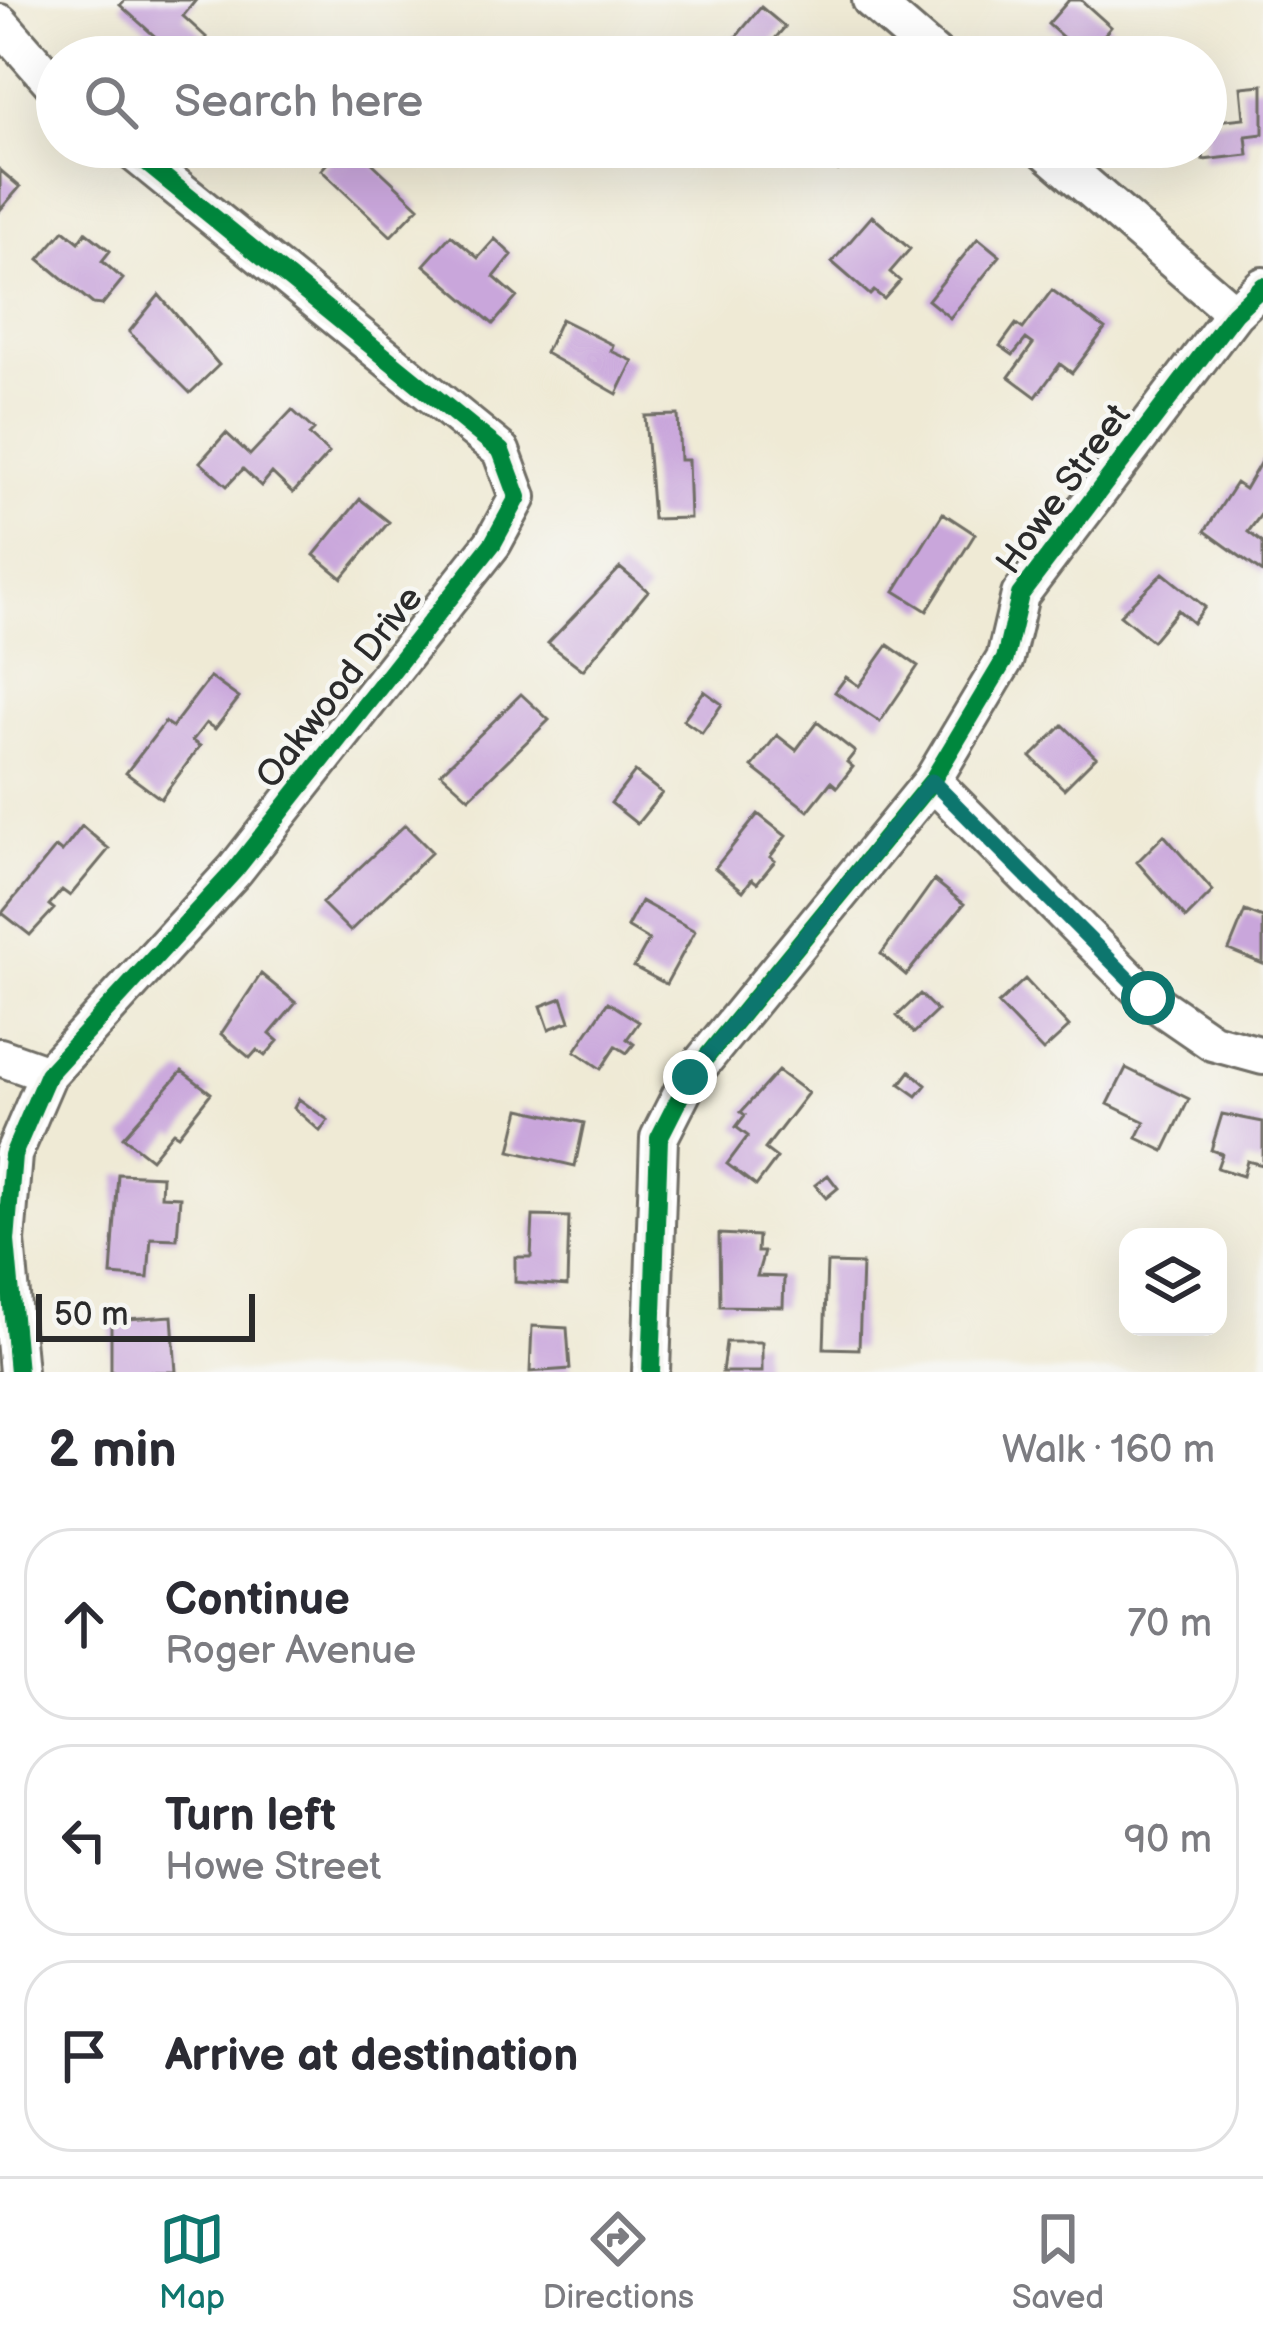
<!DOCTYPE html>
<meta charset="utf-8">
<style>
body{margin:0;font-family:"Balsamiq Sans",sans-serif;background:#f7f7f7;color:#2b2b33}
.controls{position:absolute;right:36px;bottom:36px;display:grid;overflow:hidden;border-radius:24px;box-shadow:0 12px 48px #0002}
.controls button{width:108px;height:108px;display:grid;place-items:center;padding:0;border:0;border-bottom:3px solid #e1e1e2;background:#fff;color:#2b2b33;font:60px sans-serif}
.scale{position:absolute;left:36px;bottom:30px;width:219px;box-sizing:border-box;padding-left:12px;border:6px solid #2b2b2b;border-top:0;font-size:33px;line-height:42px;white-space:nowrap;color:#2b2b2b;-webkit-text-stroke:9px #f6f6f2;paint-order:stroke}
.stop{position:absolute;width:36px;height:36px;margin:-27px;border:9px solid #0f766e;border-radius:50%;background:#fff}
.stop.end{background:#0f766e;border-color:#fff;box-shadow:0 3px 12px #0008}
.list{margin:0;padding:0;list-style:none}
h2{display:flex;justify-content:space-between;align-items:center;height:156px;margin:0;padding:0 48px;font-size:51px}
h2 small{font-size:39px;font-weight:400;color:#7c7c81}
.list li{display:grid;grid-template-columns:78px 1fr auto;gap:36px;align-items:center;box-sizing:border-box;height:192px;margin:0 24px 24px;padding:0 24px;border:3px solid #e1e1e2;border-radius:48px}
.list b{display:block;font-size:45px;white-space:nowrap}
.list p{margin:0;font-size:39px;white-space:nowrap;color:#7c7c81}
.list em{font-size:39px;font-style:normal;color:#7c7c81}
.icon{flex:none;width:66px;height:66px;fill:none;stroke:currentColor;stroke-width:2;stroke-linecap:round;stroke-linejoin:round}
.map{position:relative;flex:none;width:1263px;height:1372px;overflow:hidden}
.search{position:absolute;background:#fff;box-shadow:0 12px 48px #0002;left:36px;right:36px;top:36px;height:132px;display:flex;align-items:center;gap:30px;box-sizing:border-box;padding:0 42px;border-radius:66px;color:#7c7c81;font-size:45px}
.sheet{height:804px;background:#fff}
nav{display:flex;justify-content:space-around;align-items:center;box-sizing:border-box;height:168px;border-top:3px solid #e1e1e2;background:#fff;font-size:33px;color:#7c7c81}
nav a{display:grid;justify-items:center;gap:6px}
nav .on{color:#0f766e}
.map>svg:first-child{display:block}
.building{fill:#c9a6db}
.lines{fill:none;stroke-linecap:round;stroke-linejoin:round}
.minor-casing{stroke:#706e66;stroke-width:42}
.minor{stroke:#fff;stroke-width:36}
.cycleway-casing{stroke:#f6f6f2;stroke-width:26}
.cycleway{stroke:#00873e;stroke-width:18}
.route{stroke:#0f766e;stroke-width:15}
.labels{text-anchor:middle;stroke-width:9;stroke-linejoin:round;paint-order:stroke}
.street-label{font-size:36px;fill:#2b2b2b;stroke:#f6f6f2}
</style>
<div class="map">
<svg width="1263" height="1372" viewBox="0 0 1263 1372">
<rect width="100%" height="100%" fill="#f6f6f2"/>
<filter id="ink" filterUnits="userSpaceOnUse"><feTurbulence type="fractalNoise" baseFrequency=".00833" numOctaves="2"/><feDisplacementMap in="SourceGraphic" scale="24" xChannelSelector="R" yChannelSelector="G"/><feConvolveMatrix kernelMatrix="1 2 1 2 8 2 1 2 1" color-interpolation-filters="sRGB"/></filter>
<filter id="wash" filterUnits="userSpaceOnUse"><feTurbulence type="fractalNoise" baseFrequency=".004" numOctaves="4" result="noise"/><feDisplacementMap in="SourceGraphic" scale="48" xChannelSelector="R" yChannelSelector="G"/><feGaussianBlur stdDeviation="2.7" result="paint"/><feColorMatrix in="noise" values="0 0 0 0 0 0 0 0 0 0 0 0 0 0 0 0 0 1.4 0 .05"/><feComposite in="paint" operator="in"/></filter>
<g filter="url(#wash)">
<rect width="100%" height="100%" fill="#efead5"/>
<g id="blocks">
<path class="building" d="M125,0h71l-13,16 23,21 -18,20h-20l-12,-11 4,-5 -40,-36z
M1069,0h12l30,27 -26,30 -37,-33z
M761,7l24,20 -26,30h-40z
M1263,85v49l-17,2 2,19 -45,5 3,-38 38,-4 -3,-31z
M342,147h13l64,60 -28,29 -70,-66z
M815,147h42l-19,23z
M0,170l20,17 -20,23z
M872,216l38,33 -20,23 10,9 -16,18 -10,-8 -4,4 -38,-33z
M64,230l15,12 7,-10 24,19 -8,10 21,18 -21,26 -9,-1 -54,-45z
M451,235l27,23 17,-19 17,16 -18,22 23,20 -24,27 -69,-59z
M978,238l22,18 -50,62 -22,-18z
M1052,290l53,39 -33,44 -12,-9 -24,33 -27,-20 24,-33 -7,-5 -13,16 -13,-9 16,-22 7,5z
M159,295l60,70 -29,28 -61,-61z
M561,319l52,26 -2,6 22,10 -16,33 -72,-41z
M292,410l22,20 -5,5 20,18 -36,40 -21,-20 -11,13 -18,-17 -16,17 -27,-24 26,-29 24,22z
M678,415l2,45h8l2,58 -37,1 -8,-103z
M1263,458v54l-15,20 15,11v30l-58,-42 31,-48 9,6z
M360,499l29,23 -47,56 -28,-23z
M943,513l32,21 -48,77 -32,-20z
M620,568l28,23 -65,79 -35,-27z
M1163,573l42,34 -12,16 -15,-13 -26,31 -32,-26z
M888,645l30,21 -38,56 -45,-30 11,-15 13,9z
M210,677l29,21 -24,31 -9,-6 -14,18 8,5 -39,53 -35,-26 39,-51 7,5z
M704,691l18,13 -20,29 -19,-13z
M521,694l28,26 -80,78 -28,-25z
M817,722l38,30 -8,10 6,5 -16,20 -6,-5 -23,29 -56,-44 25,-32 19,15z
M1063,725l33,32 -32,32 -33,-32z
M635,772l27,21 -25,31 -26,-21z
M758,814l28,22 -16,21 5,4 -18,22 -5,-4 -9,12 -28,-23z
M405,825l27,27 -82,79 -28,-28z
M82,826l27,23 -39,47 -8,-6 -13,15 5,4 -24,26 -28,-22 54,-66 6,5z
M1164,835l49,56 -27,27 -49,-56z
M934,880l30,24 -58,71 -25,-21z
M641,901l54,30 -29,53 -32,-17 15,-27 -22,-13z
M1245,911l18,7v46l-34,-14z
M261,974l35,29 -26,31 8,7 -13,15 -8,-6 -7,8 -29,-24z
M1025,979l44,48 -26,24 -45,-47z
M920,994l17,17 -23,22 -17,-17z
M562,998l8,23 -21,8 -8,-23z
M608,1002l31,20 -12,17 7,5 -7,9 -11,-7 -15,23 -26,-18z
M1126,1068l63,31 -25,52 -27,-13 8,-16 -37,-18z
M182,1071l29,22 -33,42 -5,-3 -22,27 -28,-22z
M778,1071l30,22 -43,56 12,9 -21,28 -29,-22 21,-28 -12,-9 9,-12 -4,-3z
M910,1071l16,14 -9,11 -17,-12z
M299,1099l29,21 -8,11 -26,-23z
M520,1109l64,14 -9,43 -65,-15z
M1222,1114l41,8v43l-16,-4 -4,15 -26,-8 5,-14 -11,-4z
M118,1174l44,2 -1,20 19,1 -3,42 -26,-1 -3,40 -37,-3z
M828,1175l10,13 -12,10 -11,-13z
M533,1216l36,1 -2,69 -52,-4v-25h16z
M719,1234l39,2 -1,16h7l-7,24 27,1 -1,30 -63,-1z
M827,1263l35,1 -3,85 -35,-1z
M172,1316l4,56h-65v-52z
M532,1326l35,2 3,41 -40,3z
M726,1342h36v30h-40z"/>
</g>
</g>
<g filter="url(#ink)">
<use href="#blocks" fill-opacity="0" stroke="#706e66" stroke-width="3"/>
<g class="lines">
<g class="minor-casing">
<path id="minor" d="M871,0l66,57
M0,23l57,65
M1042,147l192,166
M932,781l216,217 64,44 51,14
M0,1057l48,17
M18,1372l-12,-131 7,-86 35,-81 187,-204 258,-327 25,-46 -17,-46 -374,-304
M651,1372l8,-234 31,-61 242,-296 73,-122 15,-64 214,-282 29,-27"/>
</g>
<use href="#minor" class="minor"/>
<g class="cycleway-casing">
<path id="cycleway" d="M18,1372l-12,-131 7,-86 35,-81 187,-204 258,-327 25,-46 -17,-46 -374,-304
M651,1372l8,-234 31,-61 242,-296 73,-122 15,-64 214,-282 29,-27"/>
</g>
<use href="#cycleway" class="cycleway"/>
</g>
</g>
<g class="lines" filter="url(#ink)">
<path class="route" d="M690,1077l242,-296 216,217"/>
</g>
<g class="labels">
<g class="street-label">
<text transform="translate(1062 488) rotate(-54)" y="13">Howe Street</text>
<text transform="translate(338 686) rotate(-52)" y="13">Oakwood Drive</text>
</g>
</g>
</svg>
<div class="controls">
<button><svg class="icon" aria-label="layers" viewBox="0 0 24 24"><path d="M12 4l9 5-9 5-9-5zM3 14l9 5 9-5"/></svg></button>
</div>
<div class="scale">50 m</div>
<div class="stop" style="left:1148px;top:998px"></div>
<div class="stop end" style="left:690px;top:1077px"></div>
<div class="search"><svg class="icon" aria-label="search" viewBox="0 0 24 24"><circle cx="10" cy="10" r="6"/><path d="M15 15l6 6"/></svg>Search here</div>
</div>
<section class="sheet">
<h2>2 min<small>Walk · 160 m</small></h2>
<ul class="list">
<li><svg class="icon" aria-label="ahead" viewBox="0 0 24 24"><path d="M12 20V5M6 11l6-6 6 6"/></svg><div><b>Continue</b><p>Roger Avenue</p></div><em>70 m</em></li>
<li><svg class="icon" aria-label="left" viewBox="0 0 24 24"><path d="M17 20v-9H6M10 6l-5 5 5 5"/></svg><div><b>Turn left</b><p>Howe Street</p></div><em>90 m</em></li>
<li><svg class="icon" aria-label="arrive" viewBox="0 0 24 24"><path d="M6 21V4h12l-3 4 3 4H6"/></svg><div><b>Arrive at destination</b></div></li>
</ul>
</section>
<nav>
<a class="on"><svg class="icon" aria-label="map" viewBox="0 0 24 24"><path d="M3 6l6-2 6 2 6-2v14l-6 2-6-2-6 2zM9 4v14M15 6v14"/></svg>Map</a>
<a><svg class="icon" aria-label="directions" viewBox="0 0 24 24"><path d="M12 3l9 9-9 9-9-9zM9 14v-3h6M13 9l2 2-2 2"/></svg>Directions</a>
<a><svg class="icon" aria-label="saved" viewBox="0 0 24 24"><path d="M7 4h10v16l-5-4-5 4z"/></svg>Saved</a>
</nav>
